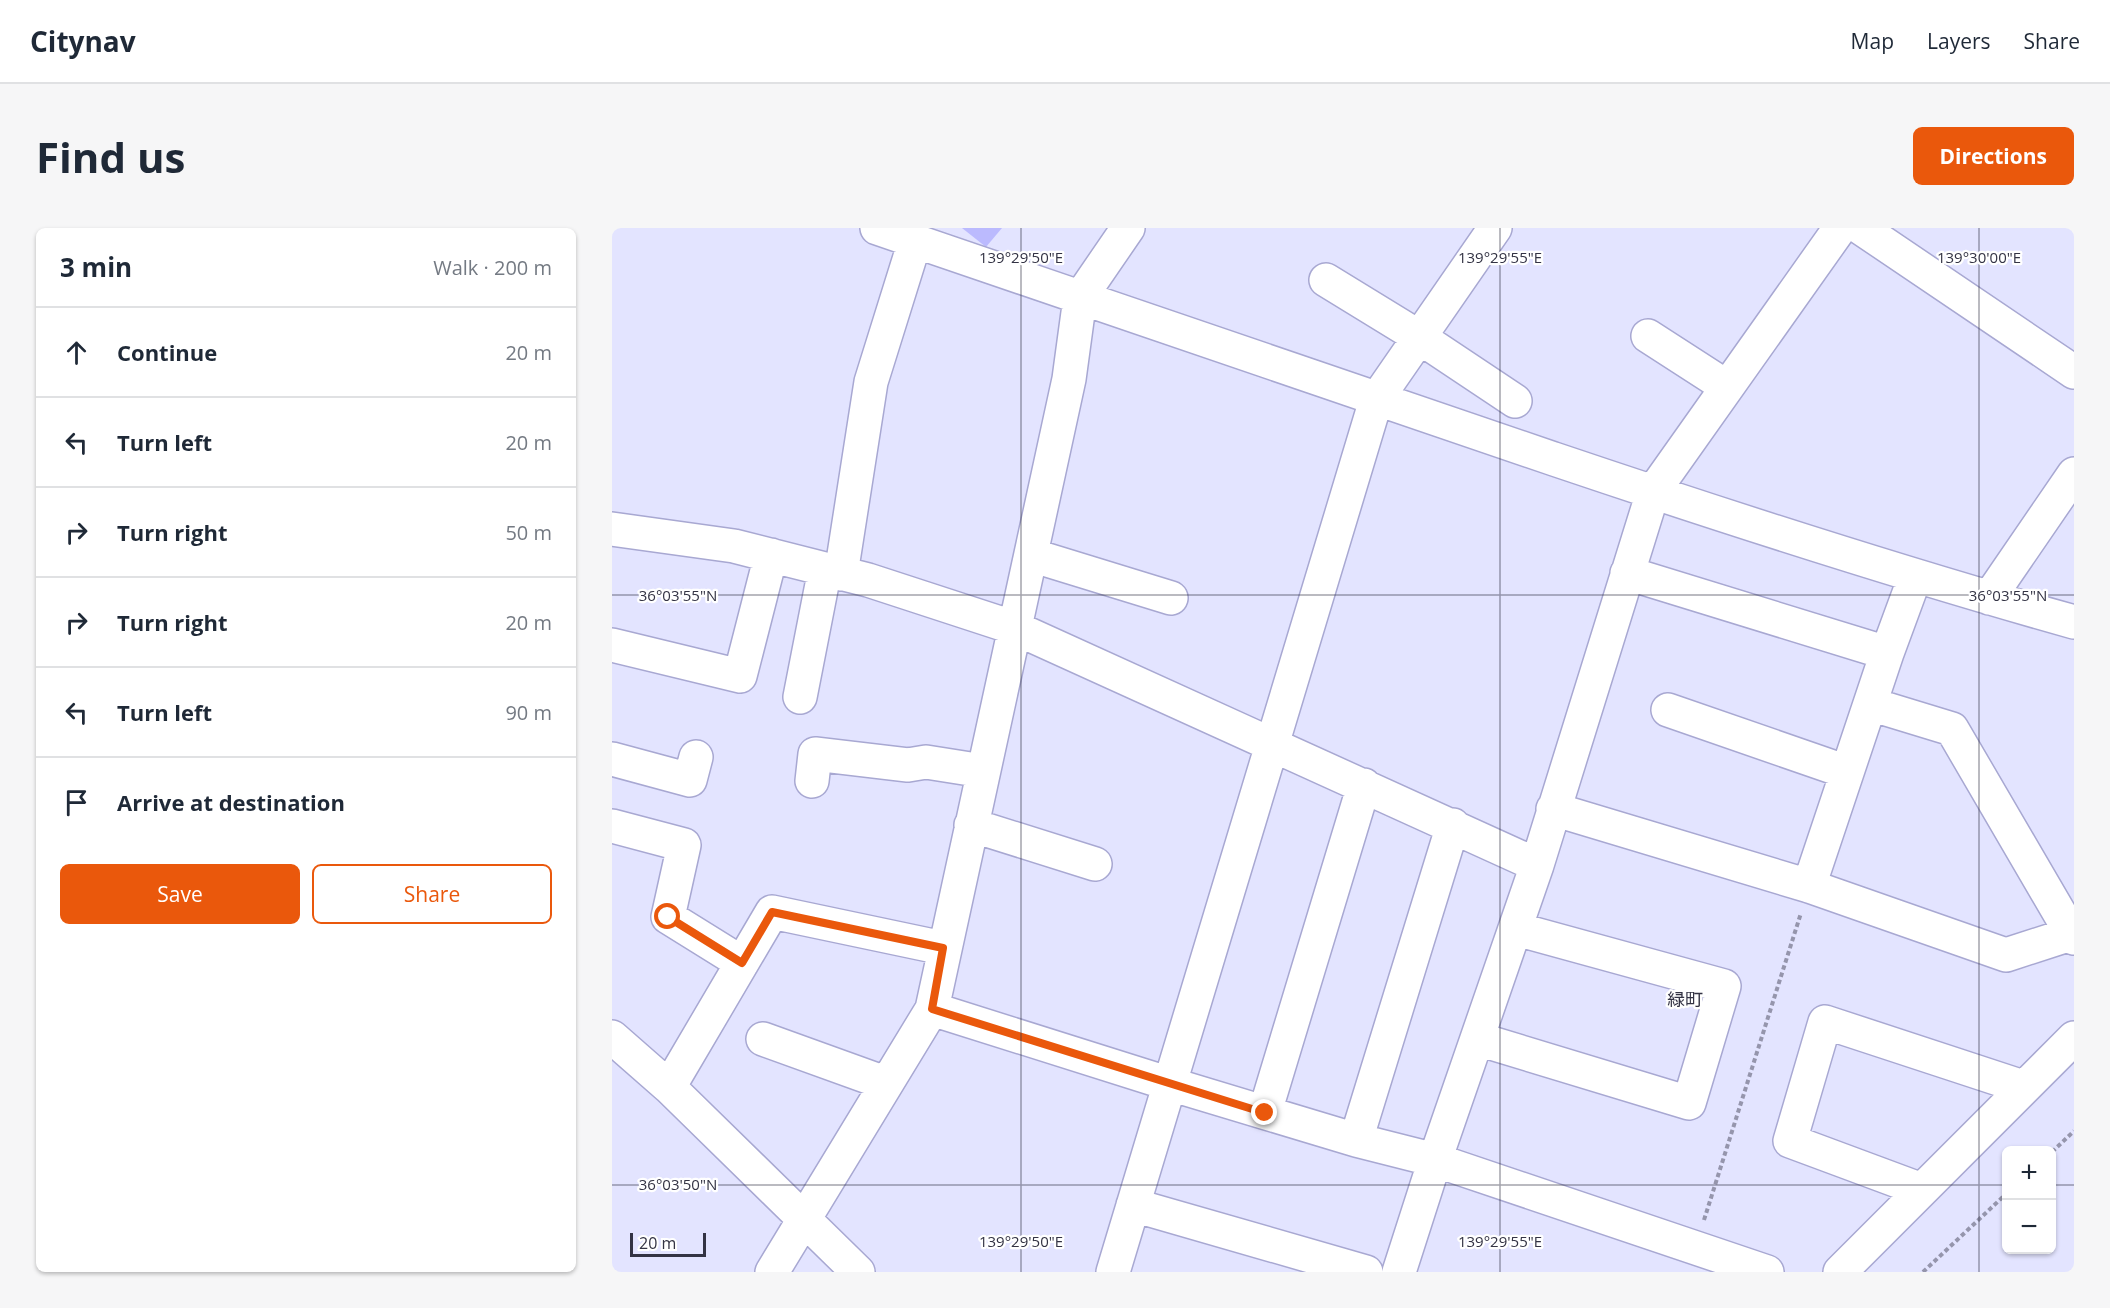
<!DOCTYPE html>
<meta charset="utf-8">
<style>
body{margin:0;font-family:"Open Sans","Noto Sans JP",sans-serif;background:#f6f6f7;color:#1f2937}
.controls{position:absolute;right:18px;bottom:18px;display:grid;overflow:hidden;border-radius:9px;box-shadow:0 2px 4px #0004}
.controls button{width:54px;height:54px;display:grid;place-items:center;padding:0;border:0;border-bottom:2px solid #e0e1e3;background:#fff;color:#1f2937;font:30px sans-serif}
.scale{position:absolute;left:18px;bottom:15px;width:76px;box-sizing:border-box;padding-left:6px;border:3px solid #334;border-top:0;font-size:16px;line-height:21px;white-space:nowrap;color:#334;-webkit-text-stroke:4px #fff;paint-order:stroke}
.stop{position:absolute;width:18px;height:18px;margin:-14px;border:4px solid #ea580c;border-radius:50%;background:#fff}
.stop.end{background:#ea580c;border-color:#fff;box-shadow:0 2px 6px #0008}
.list{margin:0;padding:0;list-style:none}
h2{display:flex;justify-content:space-between;align-items:center;height:78px;margin:0;padding:0 24px;font-size:26px}
h2 small{font-size:20px;font-weight:400;color:#747a83}
.list li{display:grid;grid-template-columns:39px 1fr auto;gap:18px;align-items:center;box-sizing:border-box;height:90px;padding:0 24px;border-top:2px solid #e0e1e3}
.list b{display:block;font-size:22px;white-space:nowrap}
.list em{font-size:20px;font-style:normal;color:#747a83}
.actions{display:flex;gap:12px;padding:18px 24px}
.actions a{flex:1;padding:14px 0;border:2px solid #ea580c;border-radius:9px;text-align:center;font-size:21px;color:#ea580c}
.actions .main{background:#ea580c;color:#fff}
.icon{flex:none;width:33px;height:33px;fill:none;stroke:currentColor;stroke-width:2;stroke-linecap:round;stroke-linejoin:round}
.map{position:relative;flex:none;width:1462px;height:1044px;overflow:hidden;border-radius:9px}
header{display:flex;align-items:center;gap:36px;box-sizing:border-box;height:84px;padding:0 30px;background:#fff;border-bottom:2px solid #e0e1e3}
header strong{font-size:28px}
nav{display:flex;gap:33px;margin-inline-start:auto;font-size:21px}
.intro{display:flex;align-items:center;justify-content:space-between;box-sizing:border-box;height:144px;padding:0 36px}
h1{margin:0;font-size:42px}
.button{padding:15px 27px;border-radius:9px;background:#ea580c;color:#fff;font-size:21px;font-weight:700}
main{display:flex;gap:36px;padding:0 36px}
aside{flex:1;background:#fff;border-radius:9px;box-shadow:0 2px 4px #0004}
.map>svg:first-child{display:block}
.building{fill:#bbbafe}
.lines{fill:none;stroke-linecap:round;stroke-linejoin:round}
.minor-casing{stroke:#a8a8d2;stroke-width:36}
.path{stroke:#9595ac;stroke-width:4;stroke-dasharray:4.5 3;stroke-linecap:butt}
.minor{stroke:#fff;stroke-width:33}
.route{stroke:#ea580c;stroke-width:8}
.ticks{fill:none;stroke:#334;stroke-width:1.5;stroke-opacity:0.45}
.labels{text-anchor:middle;stroke-width:4.5;stroke-linejoin:round;paint-order:stroke}
.neighbourhood-label{font-size:18px;fill:#334;stroke:#fff}
.ticks-label{font-size:15px;text-anchor:middle;fill:#334;stroke:#fff;stroke-width:4.5;stroke-linejoin:round;paint-order:stroke}
</style>
<header>
<strong>Citynav</strong>
<nav><a>Map</a><a>Layers</a><a>Share</a></nav>
</header>
<div class="intro"><h1>Find us</h1><a class="button">Directions</a></div>
<main>
<aside>
<h2>3 min<small>Walk · 200 m</small></h2>
<ul class="list">
<li><svg class="icon" aria-label="ahead" viewBox="0 0 24 24"><path d="M12 20V5M6 11l6-6 6 6"/></svg><div><b>Continue</b></div><em>20 m</em></li>
<li><svg class="icon" aria-label="left" viewBox="0 0 24 24"><path d="M17 20v-9H6M10 6l-5 5 5 5"/></svg><div><b>Turn left</b></div><em>20 m</em></li>
<li><svg class="icon" aria-label="right" viewBox="0 0 24 24"><path d="M7 20v-9h11M14 6l5 5-5 5"/></svg><div><b>Turn right</b></div><em>50 m</em></li>
<li><svg class="icon" aria-label="right" viewBox="0 0 24 24"><path d="M7 20v-9h11M14 6l5 5-5 5"/></svg><div><b>Turn right</b></div><em>20 m</em></li>
<li><svg class="icon" aria-label="left" viewBox="0 0 24 24"><path d="M17 20v-9H6M10 6l-5 5 5 5"/></svg><div><b>Turn left</b></div><em>90 m</em></li>
<li><svg class="icon" aria-label="arrive" viewBox="0 0 24 24"><path d="M6 21V4h12l-3 4 3 4H6"/></svg><div><b>Arrive at destination</b></div></li>
</ul>
<div class="actions"><a class="main">Save</a><a>Share</a></div>
</aside>
<div class="map">
<svg width="1462" height="1044" viewBox="0 0 1462 1044">
<rect width="100%" height="100%" fill="#e3e4ff"/>
<path class="building" d="M350,0h40l-16,19z"/>
<g class="lines">
<g class="minor-casing">
<path id="minor" d="M265,0c226,78 451,156 677,231 172,58 345,114 520,163
M1249,0l213,144
M714,52l93,57 96,64
M1036,108l79,51
M0,301l122,17 134,34 147,48 522,237
M419,327l140,43
M1015,345l260,80
M229,346l30,-192 44,-141
M1377,370l85,-124
M0,417l128,31 31,-121
M188,469l25,-128
M1258,476l82,25 122,209
M1056,482l179,62
M0,531l78,21 6,-23
M200,553l3,-27 93,11 18,-3 57,9
M941,581l256,77 197,69 65,-21
M359,597l124,39
M0,598l72,19 -16,72 74,46
M1197,658l78,-233 28,-76
M320,781l238,75 186,56 79,20 332,112
M0,809l57,50 189,185
M151,811l122,44
M866,811l211,64 35,-117 -208,-57
M57,859l103,-175 171,36
M653,884l99,-327
M744,912l97,-315
M1310,962l-132,-49 35,-119 198,65
M521,977l233,67
M160,1044l160,-263 137,-630 11,-81 48,-70
M501,1044l263,-872 119,-172
M787,1044l36,-112 102,-295 116,-373 187,-264
M1228,1044l234,-234"/>
</g>
<path class="path" d="M1440,924l22,-21
M1092,992l97,-307
M1311,1044l83,-78"/>
<use href="#minor" class="minor"/>
</g>
<g class="lines">
<path class="route" d="M56,689l74,46 30,-51 171,36 -11,61 333,104"/>
</g>
<path class="ticks" d="M409,0v1044M888,0v1044M1367,0v1044M0,367h1462M0,957h1394M1440,957h22"/>
<g class="labels">
<g class="neighbourhood-label">
<text x="1073" y="778">緑町</text>
</g>
</g>
<g class="ticks-label">
<text x="409" y="35">139°29'50"E</text>
<text x="888" y="35">139°29'55"E</text>
<text x="1367" y="35">139°30'00"E</text>
<text x="66" y="373">36°03'55"N</text>
<text x="1396" y="373">36°03'55"N</text>
<text x="66" y="962">36°03'50"N</text>
<text x="409" y="1019">139°29'50"E</text>
<text x="888" y="1019">139°29'55"E</text>
</g>
</svg>
<div class="controls">
<button>+</button>
<button>−</button>
</div>
<div class="scale">20 m</div>
<div class="stop" style="left:56px;top:689px"></div>
<div class="stop end" style="left:653px;top:885px"></div>
</div>
</main>
